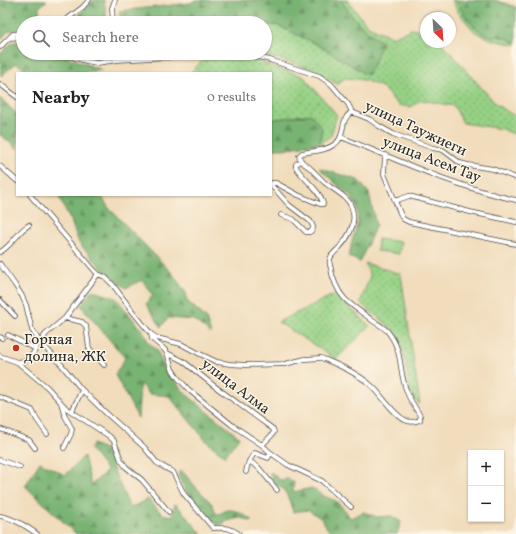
<!DOCTYPE html>
<meta charset="utf-8">
<style>
body{margin:0;font-family:Vollkorn,serif;background:#f6f6f6;color:#222}
.controls{position:absolute;right:12px;bottom:12px;display:grid;overflow:hidden;border-radius:0px;box-shadow:0 1px 3px #0004}
.controls button{width:36px;height:36px;display:grid;place-items:center;padding:0;border:0;border-bottom:1px solid #e0e0e0;background:#fff;color:#222;font:20px sans-serif}
.compass{position:absolute;left:420px;top:12px;width:36px;height:36px;border-radius:50%;background:#fff;box-shadow:0 1px 3px #0004;rotate:155deg}
.list{margin:0;padding:0;list-style:none}
h2{display:flex;justify-content:space-between;align-items:center;height:52px;margin:0;padding:0 16px;font-size:17px}
h2 small{font-size:13px;font-weight:400;color:#767676}
.icon{flex:none;width:22px;height:22px;fill:none;stroke:currentColor;stroke-width:2;stroke-linecap:round;stroke-linejoin:round}
.map{position:relative;flex:none;width:516px;height:534px;overflow:hidden}
.search{position:absolute;background:#fff;box-shadow:0 1px 3px #0004;left:16px;top:16px;width:256px;height:44px;display:flex;align-items:center;gap:10px;box-sizing:border-box;padding:0 14px;border-radius:22px;color:#767676;font-size:15px}
.panel{position:absolute;background:#fff;box-shadow:0 1px 3px #0004;left:16px;top:72px;width:256px;height:124px;border-radius:0px}
.map>svg:first-child{display:block}
.grass{fill:url(#grass-dots);stroke:#607e58}
.forest{fill:url(#forest-firs);stroke:#526f4e}
.pitch{fill:#96d185;stroke:#607e58}
.lines{fill:none;stroke-linecap:round;stroke-linejoin:round}
.minor-casing{stroke:#494641;stroke-width:5.5}
.minor{stroke:#fff;stroke-width:4}
.poi-dot{fill:#c8321e;stroke:#fcf5e5;stroke-width:1.5}
.labels{text-anchor:middle;stroke-width:3;stroke-linejoin:round;paint-order:stroke}
.street-label{font-size:15px;fill:#2b2b2b;stroke:#fcf5e5}
.poi-label{font-size:15px;fill:#2b2b2b;stroke:#fcf5e5;text-anchor:start}
</style>
<div class="map">
<svg width="516" height="534" viewBox="0 0 516 534">
<defs>
<pattern id="grass-dots" width="8" height="8" patternUnits="userSpaceOnUse"><rect width="8" height="8" fill="#96d185"/><path d="M2 2h.1M6 6h.1" fill="none" stroke="#7baa6d" stroke-width="1.8" stroke-linecap="round"/></pattern>
<pattern id="forest-firs" width="22" height="20" patternUnits="userSpaceOnUse"><rect width="22" height="20" fill="#78b372"/><path d="M5 1l3.5 6h-7zM16 11l3.5 6h-7z" fill="#63925e"/></pattern>
</defs>
<rect width="100%" height="100%" fill="#fcf5e5"/>
<filter id="ink" filterUnits="userSpaceOnUse"><feTurbulence type="fractalNoise" baseFrequency=".025" numOctaves="2"/><feDisplacementMap in="SourceGraphic" scale="8" xChannelSelector="R" yChannelSelector="G"/><feConvolveMatrix kernelMatrix="1 2 1 2 8 2 1 2 1" color-interpolation-filters="sRGB"/></filter>
<filter id="wash" filterUnits="userSpaceOnUse"><feTurbulence type="fractalNoise" baseFrequency=".012" numOctaves="4" result="noise"/><feDisplacementMap in="SourceGraphic" scale="16" xChannelSelector="R" yChannelSelector="G"/><feGaussianBlur stdDeviation="0.9" result="paint"/><feColorMatrix in="noise" values="0 0 0 0 0 0 0 0 0 0 0 0 0 0 0 0 0 1.4 0 .05"/><feComposite in="paint" operator="in"/></filter>
<g filter="url(#wash)">
<rect width="100%" height="100%" fill="#f1dcbb"/>
<path class="grass" d="M341,0h6l21,26 24,11 22,-9 12,6v8h15l55,62 20,13v18l-14,-6 -39,-6 -9,-17 -33,-6 -10,7 -13,-2 -16,-18 -18,-7 -19,-2 -8,6 -25,-15 -55,-16h8v-28h12l39,19 51,31 15,-33c-17,-11 -30,-25 -41,-42z
M452,0h3l14,21 22,15 13,1 9,5h3v3l-23,-5 -18,-8 -17,-20z
M238,55l65,21 34,39 -6,21 -11,7 2,-15 -20,-13 -31,5v-47h-81l13,-13z
M365,263l36,11 19,131 -6,-6 -5,-14 -7,-37 -8,-18 -34,-27 10,-27z
M335,294l35,32 -34,33 -58,-37z"/>
<path class="forest" d="M0,0h47l-8,8 1,15h-17v6l-14,2 -9,9z
M94,0h10l4,23h-40l8,-6z
M195,0h146c11,17 24,31 41,42l-8,21 -7,12 -51,-31 -39,-19h-12v-2h-145l-1,-12 72,-8z
M455,0h40l21,7v35c-5,0 -7,-3 -11,-5 -4,-1 -9,0 -13,-1 -18,-3 -28,-22 -37,-36z
M23,41v12h33l46,17 -19,3h-53l-14,-10 -15,13 -1,-22 13,-12z
M0,98l17,16v35l-8,-8 -9,-6z
M311,114l11,14 -2,15 -36,6h-13v-29z
M319,168l39,12 11,13 7,32 -16,37 -11,-5 3,-16 6,-19 -1,-14 -6,-11z
M58,195h43l7,12 64,66 14,20 1,8 19,17 5,16 -17,-14 -26,-2 -7,9 -15,-23 7,-9 -11,-15 -16,8 -22,-17 -25,-28 -8,-22z
M92,290l24,8 29,36 3,8 9,8 8,19 21,25 53,43 -14,19 -18,-14 -38,-46 -20,-2 -9,-11 -2,35 -23,-43 10,-17 -44,-52z
M93,444l20,9 -2,11 19,44 18,-9 14,15 10,2 3,-13 27,31h-126l-51,-48 15,-24 25,13 19,-19 7,29 16,-14 -17,-22z
M182,471l12,14 19,20 3,9c5,0 8,-3 12,-4 10,-1 17,7 25,10l-3,1 -9,-3 -11,2 -11,5 -3,-1 -4,-4 -5,-6 -19,-19 -10,-19 1,-4z
M271,472l9,8 9,-1 5,3 -1,10 19,-4 10,7 14,6 9,9 5,8 14,-6 13,5 15,-1 9,6 -4,12h-65l-5,-6 -5,-9 -14,-9 -15,2c-4,-11 -6,-24 -18,-28l-5,-10z"/>
<path class="pitch" d="M378,239l23,3 -2,12 -22,-3z"/>
</g>
<g filter="url(#ink)">
<g class="lines">
<g class="minor-casing">
<path id="minor" d="M62,23l21,-16 6,-7
M113,23l-1,-15 3,-8
M9,38l4,-4 10,-1
M0,47l9,-9 14,-1
M63,53l6,3 17,5 11,2 20,-3 51,-3 14,-4
M207,53l1,2 4,1 13,-3
M248,53l6,3 16,4 49,16 12,8 17,20 4,8
M117,60l2,-7
M0,84l17,13
M352,112l17,7 10,7 14,8 40,14 10,2 17,13 8,2 25,4 23,9
M341,137c57,23 114,50 175,63
M385,155l-1,19 16,39 3,6 6,3 107,22
M0,166l17,15
M30,195l64,75 4,4 7,3 8,8 20,27 18,22 6,4 24,6 19,10 17,8 13,2 15,1 40,-1 20,-5 16,-1 3,1c17,7 35,15 49,28 10,10 20,27 32,33 5,3 10,2 15,0v-4c-4,-8 -10,-15 -13,-24 -9,-21 -3,-40 -19,-60 -4,-5 -10,-8 -15,-11 -8,-7 -22,-15 -29,-23 -7,-8 -12,-22 -14,-33 -2,-8 4,-12 9,-17 10,-11 18,-24 13,-39 -3,-13 -19,-19 -28,-27 -5,-5 -10,-10 -15,-15 -5,-3 -8,-5 -10,-11l3,-3c11,-2 24,-2 33,-9 11,-7 4,-25 17,-32
M395,201l14,-5 61,16 46,10
M281,215l12,4 13,13h4c5,-3 3,-7 0,-11l-21,-16 -17,-19v-3h4l22,12 22,9h3c-2,-13 -21,-26 -27,-37v-3l5,-3
M0,252c8,-4 13,-12 19,-18 2,-4 6,-6 10,-9
M0,264l15,21 7,11 4,9 6,25 8,12 20,21 22,27
M0,300l15,16
M65,318l17,4 4,4 3,22 15,17
M151,334l1,5 12,10 3,4 5,16 6,9 11,12 22,18 21,17 30,20 9,8 17,12 34,16 29,26
M8,335l28,14
M0,337l2,1
M167,353l16,8 30,24 60,44 1,3 -2,3 -10,10
M0,356l17,6 30,25 19,21 43,28 5,5 7,19 5,7 16,13 27,32
M17,362l8,-1 7,-6 8,-13 6,-8 19,-16 33,-44
M0,397l32,13 5,10 10,14
M61,403l4,13 7,13 -1,5 -7,14
M72,411l10,-21 24,23 38,34 13,16 5,3 11,6 11,22 29,34c11,-1 18,0 26,6
M0,429l29,11 6,8
M0,460l20,7
M249,461l9,6 19,23
M246,472c1,-8 3,-13 9,-19l13,5 3,-5
M0,516c14,2 26,10 37,18"/>
</g>
<use href="#minor" class="minor"/>
</g>
</g>
<circle class="poi-dot" cx="16" cy="348" r="4"/>
<g class="labels">
<g class="street-label">
<text transform="translate(416 128) rotate(25)" y="5">улица Таужиеги</text>
<text transform="translate(432 159) rotate(21)" y="5">улица Асем Тау</text>
<text transform="translate(236 386) rotate(37)" y="5">улица Алма</text>
</g>
<g class="poi-label">
<text x="24" y="344">Горная<tspan x="24" dy="17">долина, ЖК</tspan></text>
</g>
</g>
</svg>
<div class="controls">
<button>+</button>
<button>−</button>
</div>
<svg class="compass" viewBox="-18 -18 36 36"><path d="M0-13l5 13h-10z" fill="#e53935"/><path d="M0 13l5-13h-10z" fill="#767676"/></svg>
<div class="search"><svg class="icon" aria-label="search" viewBox="0 0 24 24"><circle cx="10" cy="10" r="6"/><path d="M15 15l6 6"/></svg>Search here</div>
<section class="panel">
<h2>Nearby<small>0 results</small></h2>
<ul class="list">
</ul>
</section>
</div>
